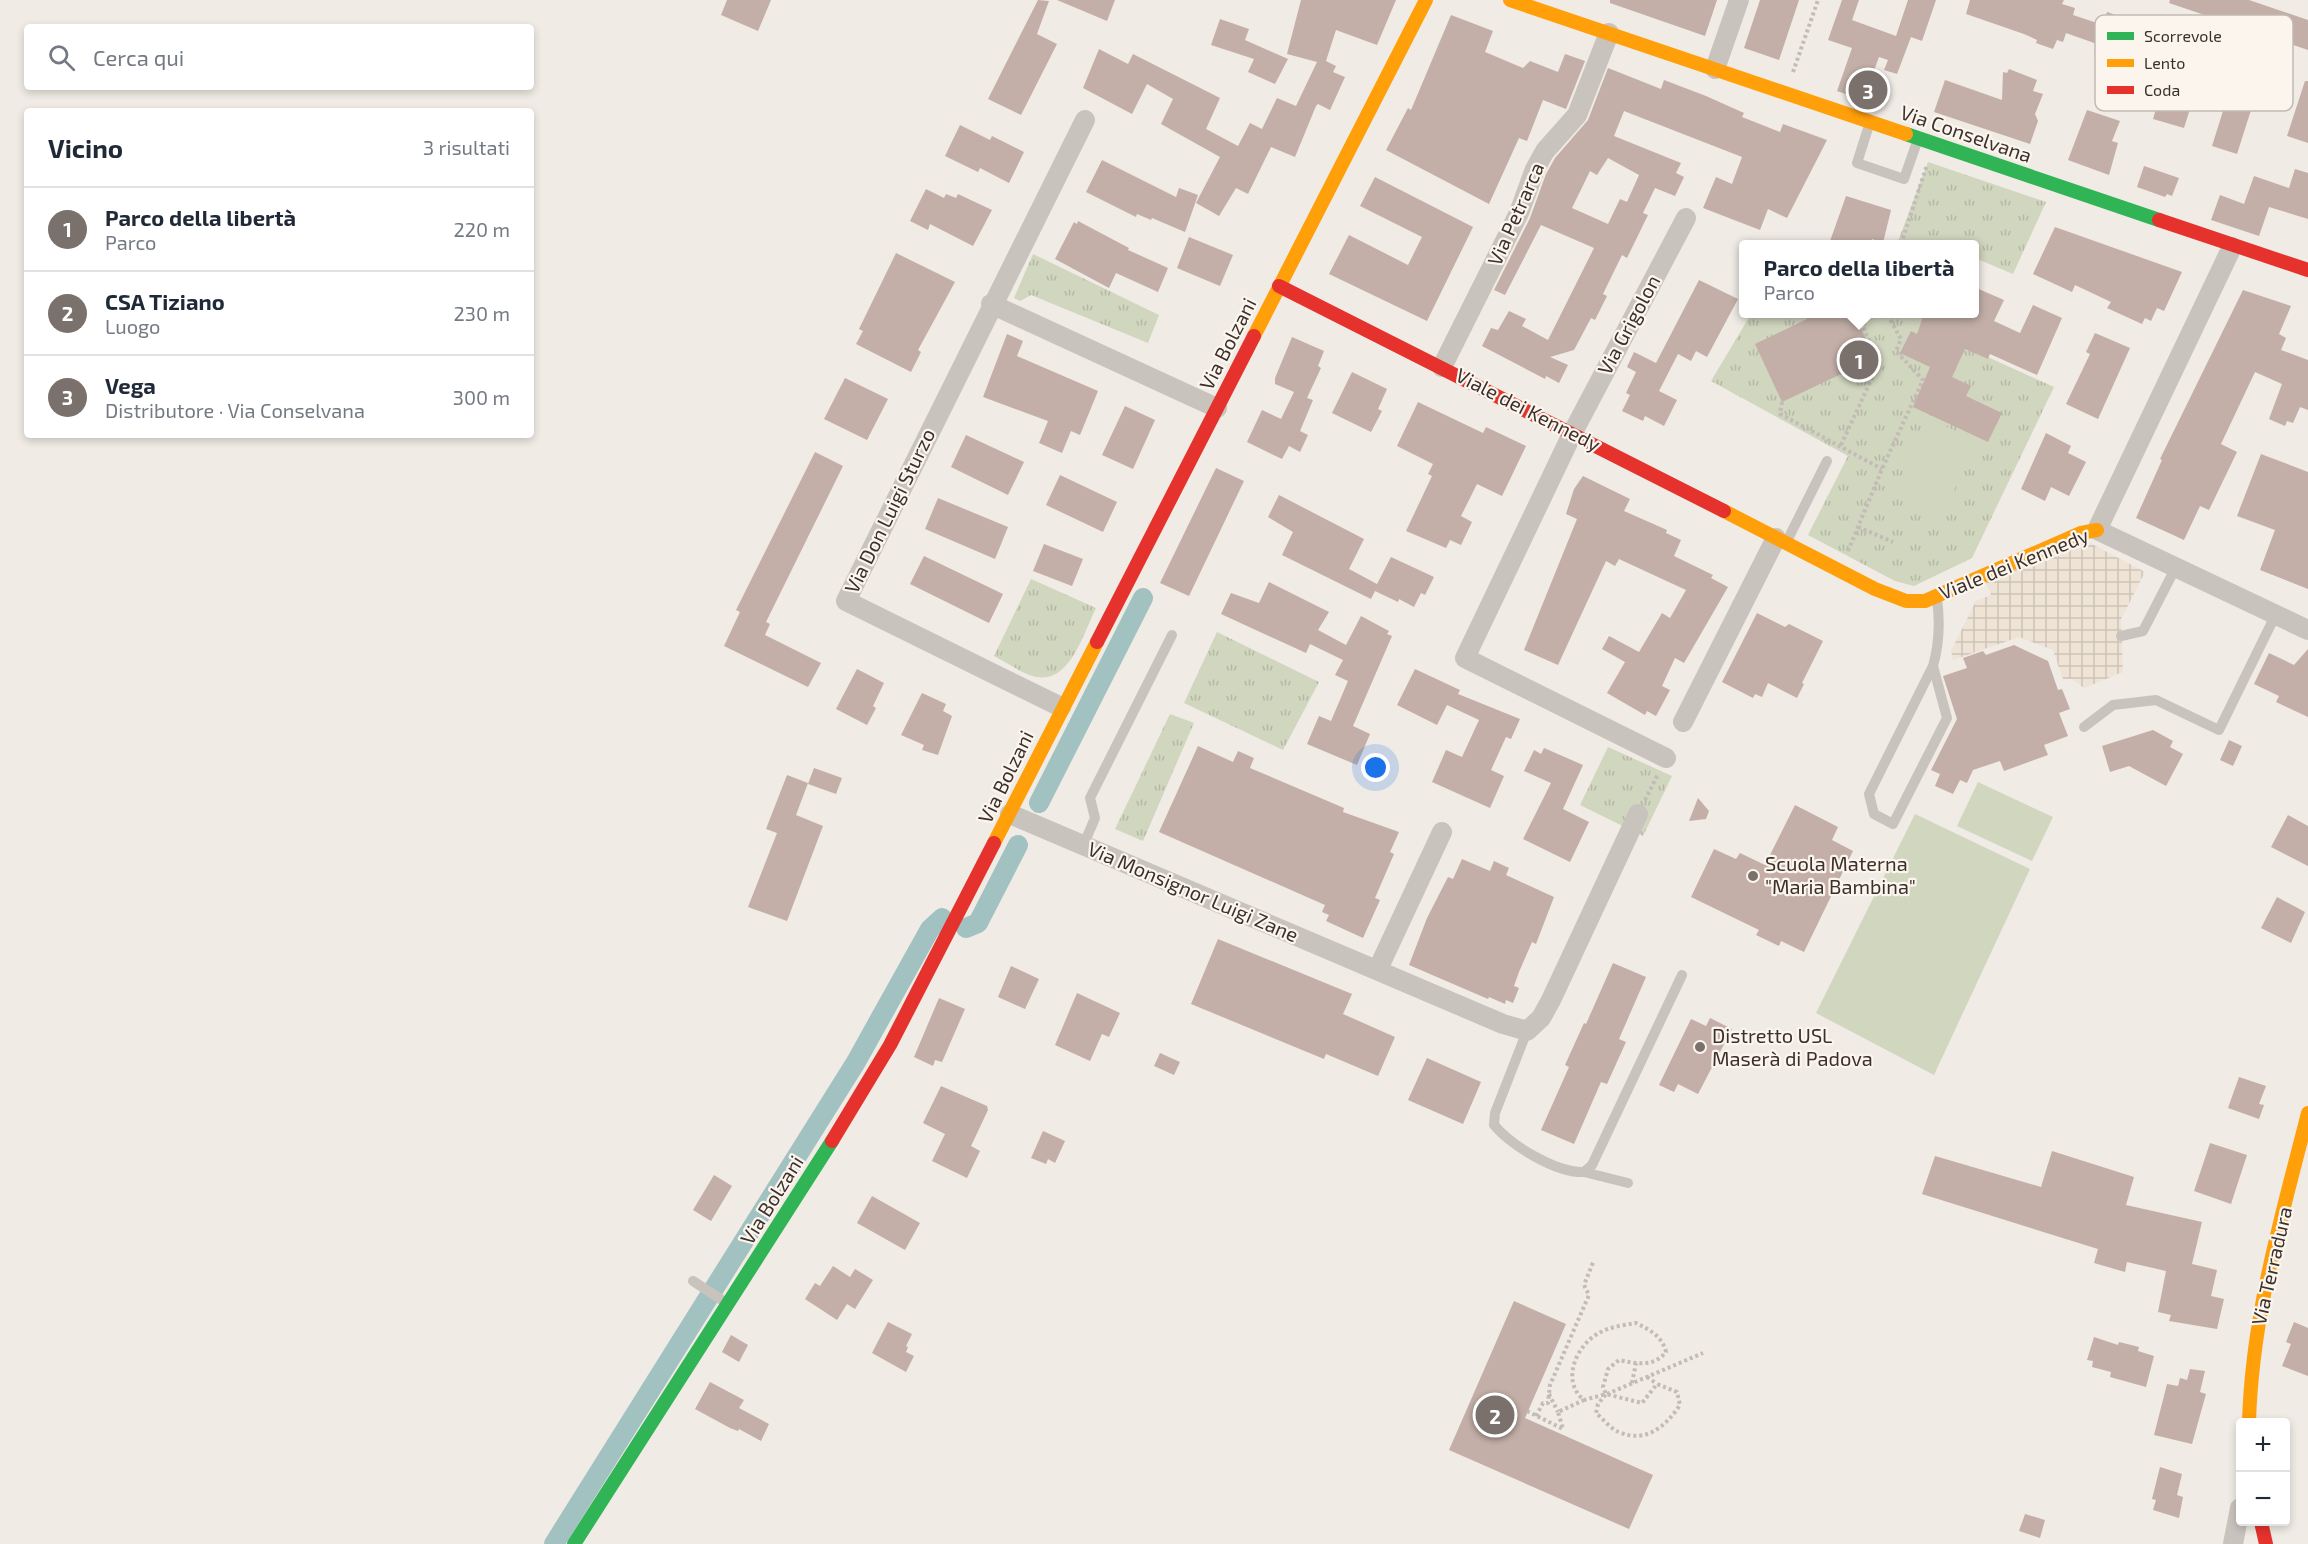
<!DOCTYPE html>
<html lang="it">
<meta charset="utf-8">
<style>
body{margin:0;font-family:"Exo 2",sans-serif;background:#f2f2f3;color:#1f2937}
.controls{position:absolute;right:18px;bottom:18px;display:grid;overflow:hidden;border-radius:6px;box-shadow:0 3px 9px #0003}
.controls button{width:54px;height:54px;display:grid;place-items:center;padding:0;border:0;border-bottom:2px solid #e0e1e3;background:#fff;color:#1f2937;font:30px sans-serif}
.you{position:absolute;left:1376px;top:768px;width:21px;height:21px;margin:-15px;border:4px solid #fff;border-radius:50%;background:#1a73e8;box-shadow:0 0 0 9px #1a73e833}
.badge{display:grid;place-items:center;width:39px;height:39px;border-radius:50%;background:#7a716c;color:#fff;font-size:20px;font-weight:700}
.pin{position:absolute;translate:-50% -50%;border:3px solid #fff;box-shadow:0 2px 6px #0006}
.popup{position:absolute;left:1739px;top:240px;width:240px;height:78px;box-sizing:border-box;display:grid;place-content:center;border-radius:6px;background:#fff;filter:drop-shadow(0 2px 4px #0005);font-size:20px;white-space:nowrap;color:#747a83}
.popup b{font-size:22px;color:#1f2937}
.popup::after{content:'';position:absolute;left:50%;top:100%;margin-left:-12px;border:12px solid transparent;border-top-color:#fff}
.list{margin:0;padding:0;list-style:none}
h2{display:flex;justify-content:space-between;align-items:center;height:78px;margin:0;padding:0 24px;font-size:26px}
h2 small{font-size:20px;font-weight:400;color:#747a83}
.list li{display:grid;grid-template-columns:39px 1fr auto;gap:18px;align-items:center;box-sizing:border-box;height:84px;padding:0 24px;border-top:2px solid #e0e1e3}
.list b{display:block;font-size:22px;white-space:nowrap}
.list p{margin:0;font-size:20px;white-space:nowrap;color:#747a83}
.list em{font-size:20px;font-style:normal;color:#747a83}
.icon{flex:none;width:33px;height:33px;fill:none;stroke:currentColor;stroke-width:2;stroke-linecap:round;stroke-linejoin:round}
.map{position:relative;flex:none;width:2308px;height:1544px;overflow:hidden}
.search{position:absolute;background:#fff;box-shadow:0 3px 9px #0003;left:24px;top:24px;width:510px;height:66px;display:flex;align-items:center;gap:15px;box-sizing:border-box;padding:0 21px;border-radius:6px;color:#747a83;font-size:22px}
.panel{position:absolute;background:#fff;box-shadow:0 3px 9px #0003;left:24px;top:108px;width:510px;height:330px;border-radius:6px}
.map>svg:first-child{display:block}
.park{fill:url(#park-tufts)}
.pitch{fill:#d1d6bf}
.plaza{fill:url(#plaza-grid)}
.lines{fill:none;stroke-linecap:round;stroke-linejoin:round}
.canal{stroke:#a1c2c1;stroke-width:20}
.building{fill:#c3afa7;fill-rule:evenodd}
.path{stroke:#c2bbb6;stroke-width:4;stroke-dasharray:3 3;stroke-linecap:butt}
.lane{stroke:#c9c3be;stroke-width:10}
.street{stroke:#c9c3be;stroke-width:20}
.fast{stroke:#30b455;stroke-width:14}
.slow{stroke:#ff9f0a;stroke-width:14}
.jam{stroke:#e5322d;stroke-width:14}
.poi-dot{fill:#7a716c;stroke:#fbf5ee;stroke-width:2}
.labels{text-anchor:middle;stroke-width:4.5;stroke-linejoin:round;paint-order:stroke}
.street-label{font-size:20px;fill:#3b302b;stroke:#fbf5ee}
.poi-label{font-size:20px;fill:#3b302b;stroke:#fbf5ee;text-anchor:start}
.key{fill:#fbf5ee;stroke:#c1bab4;stroke-width:1.5}
.key-label{font-size:16px;fill:#3b302b}
</style>
<div class="map">
<svg width="2308" height="1544" viewBox="0 0 2308 1544">
<defs>
<pattern id="park-tufts" width="24" height="20" patternUnits="userSpaceOnUse" patternTransform="scale(1.5)"><rect width="24" height="20" fill="#d1d6bf"/><path d="M3 7l-1-3M5 7V3M7 7l1-3M15 17l-1-3M17 17v-4M19 17l1-3" fill="none" stroke="#b4b8a4"/></pattern>
<pattern id="plaza-grid" width="8" height="8" patternUnits="userSpaceOnUse" patternTransform="scale(1.5)"><rect width="8" height="8" fill="#eee3d5"/><path d="M0 4h8M4 0v8" fill="none" stroke="#cdc3b7"/></pattern>
</defs>
<rect width="100%" height="100%" fill="#f0ebe5"/>
<path class="park" d="M1928,162l118,40 -33,72 -38,-16 -1,-14h-77z
M1033,254l126,61 -11,28 -117,-48 -11,6 -6,-3z
M1751,314h178l19,25 106,48 -82,171 -58,28 -19,-5 -87,-46 40,-79 -137,-75z
M1031,579l65,29c-14,28 -28,84 -69,66 -11,-5 -22,-12 -33,-18z
M1217,632l102,50 -36,68 -99,-47z
M1170,714l24,9 -51,118 -28,-12z
M1608,747l64,29 -29,60 -63,-31z"/>
<path class="pitch" d="M1927,418l49,22 -32,74 -50,-22z
M1978,782l75,35 -21,44 -75,-35z
M1915,814l115,55 -96,206 -118,-62z"/>
<path class="plaza" d="M2086,541l59,31 -24,47 2,53 -39,16 -12,-9h-9l-10,-29 -34,-13 -66,23 -2,-9 25,-50 15,-6 -6,-15z"/>
<g class="lines">
<path class="canal" d="M1039,803l104,-205
M966,928l12,-5 40,-78
M554,1544l302,-482 74,-133 12,-11"/>
</g>
<path class="building" d="M727,0h44l-13,31 -37,-16z
M1038,0l11,1 -12,33 20,10 -36,71 -33,-16z
M1057,0h58l-8,21z
M1301,0h95l-19,45 -41,-15 -10,31 10,5 -3,6 12,5 -15,33 -12,-6 -2,2 -21,51 -24,-10 -23,47 -12,-6 -17,28 -23,-13 24,-46 -59,-33 12,-25 -26,-15 -15,30 -49,-26 16,-39 29,15 5,-10 87,44 -14,31 32,17 12,-23 12,6 15,-31 19,8 21,-44 -30,-8z
M1610,0h107l-12,36 -95,-33z
M1760,0h39l-20,60 -35,-12z
M1842,0h17l-7,20 44,16 12,-36h28l-14,41 -11,-4 -14,37 -13,-4 4,-10 -9,-3 -16,43 -26,-9 15,-43 -24,-8z
M1970,0h94l-2,4 13,4 -2,7 30,10 4,-13 38,13 2,-5 15,5 -9,23 -15,-5 -7,21 -37,-13 3,-7 -31,-11 -3,9 -6,-2 -4,9 -17,-6 1,-3 -13,-6 -58,-20z
M2170,0h79l59,20v30l-139,-47z
M1451,15l42,16 -8,21 38,16 7,-7 28,11 7,-18 20,7 -19,48 -23,-9 -16,41 -8,-3 -30,66 -103,-54 22,-42 3,2z
M1220,19l29,10 -4,11 43,19 -13,25 -27,-12 6,-13 -43,-14z
M2169,48l22,7 -5,17 14,5 -16,51 -31,-9 9,-30 -6,-1z
M1608,68l53,21 3,-9 42,16 38,17 -2,4 38,15 3,-8 44,16 -40,78 -19,-9 -8,21 -57,-22 13,-31 16,7 10,-27 -118,-46 -10,25 67,27 -5,10 8,4 -9,19 -20,-8 -12,25 5,2 -21,43 -5,-3 -19,39 4,2 -12,24 -4,-2 -17,32 -24,7 18,8 -9,18 -13,-7 -1,3 -63,-33 9,-18 7,2 11,-19 17,8 -4,7 26,14 46,-92 -53,-23 -36,70 -11,-5 36,-72 16,-44 9,-16 33,-38zM1608,158l31,17 -12,27 -7,-3 -12,25 -36,-16 18,-37 7,4z
M2009,69l28,11 -4,11 10,3 -8,20 3,7 -8,23 -96,-32 11,-32 57,20 1,-28 4,1z
M2234,76l25,9 -22,69 -25,-8z
M2305,81h3v62l-21,-7z
M2087,110l33,11 -8,20 6,2 -9,32 -41,-15z
M960,125l30,15 2,-4 32,16 -15,31 -29,-15 -2,4 -33,-16z
M1102,160l74,37 3,-9 19,7 -13,37 -33,-14 -1,2 -14,-6 -1,3 -50,-25z
M2144,166l35,12 -7,18 -5,-2 -2,3 -28,-10z
M2295,169l13,4v46l-39,-12 -10,29 -48,-16 9,-25 24,9 10,-28 35,12z
M1375,177l98,50 -46,94 -98,-47 20,-39 59,30 14,-28 -62,-31z
M926,189l18,9 2,-4 10,4 2,-4 34,16 -19,36 -43,-22 -2,6 -18,-9z
M1846,196l45,14 -8,33 -11,-4 -2,5h-41z
M1078,221l51,27 -1,2 40,18 -10,24 -42,-19 -7,15 -54,-29 19,-37 3,2z
M2055,227l127,45 -18,39 -7,-3 -6,13 -6,-3 -3,6 -35,-16 4,-6 -36,-17 -3,7 -39,-18z
M1189,237l44,18 -13,31 -43,-18z
M896,253l59,29 -37,68 3,2 -10,20 -55,-28 7,-13 -4,-2z
M1699,280l39,19 -31,58 -11,-6 -5,10 -13,-7 -19,37 18,9 -13,26 -19,-10 -2,5 -21,-10 8,-16 -4,-2 10,-21 -9,-5 7,-15 22,11z
M1974,287l30,13 -10,21 26,12 13,-28 29,13 -25,57 -47,-21 -2,5 -23,-10 -13,28 19,9 -5,10 36,17 -14,29 -75,-35 17,-40 -30,-14 11,-22 6,3 7,-20h50z
M2243,290l48,16 -12,28 7,4 -5,12 27,10v50l-8,-3 -7,16 -6,-2 -2,5 -16,-7 13,-35 -27,-12 -34,72 16,8 -28,58 -9,-4 -16,34 -48,-22 26,-58 -2,-1z
M1805,314h49l21,44 -93,44 -27,-58 52,-25z
M2095,333l35,15 -32,71 -32,-15 24,-50 -4,-2z
M1007,334l16,7 -6,15 81,35 -18,44 -9,-4 -9,22 -23,-10 9,-22 -65,-24z
M1292,337l32,14 -6,15 3,2 -14,30 6,2 -13,31 8,4 -8,17 -11,-6 -7,13 -35,-17 15,-32 19,9 13,-27 -19,-8v-6z
M1352,372l35,17 -9,20 4,2 -11,21 -39,-19z
M845,378l43,21 -21,41 -43,-21z
M1418,402l65,31 3,-6 40,19 -24,50 -25,-12 -16,32 11,6 -11,23 -11,-5 -4,8 -40,-17 26,-55 -4,-2 5,-10 -36,-18z
M1125,406l30,14 -22,49 -31,-14z
M2046,433l25,13 -3,7 18,9 -17,34 -18,-9 -6,14 -24,-12z
M966,435l58,27 -16,33 -57,-28z
M815,452l28,14 -77,156 4,2 -5,11 56,28 -13,24 -84,-41 16,-34 -4,-2z
M2261,454l47,18v117l-48,-19 15,-40 -38,-14z
M1216,468l28,13 -55,115 -29,-13z
M1060,475l57,27 -14,30 -57,-27z
M1583,476l47,23 -6,12 43,19 -1,3 15,7 -7,16 39,19 -2,3 17,9 -44,76 -9,-5 -13,28 8,4 -14,26 -9,-5 -2,4 -38,-22 18,-31 -23,-13 7,-13 30,16 23,-39 8,5 16,-28 -67,-31 -4,7 -9,-5 -48,104 -34,-15 53,-131 -11,-5 8,-25z
M1279,495l85,44 -15,30 28,15 14,-27 43,20 -9,18 -4,-2 -7,14 -15,-8 -1,3 -23,-11 -4,8 -89,-44 11,-23 -25,-15z
M938,498l70,29 -13,32 -70,-30z
M1044,544l39,15 -11,27 -39,-15z
M924,556l79,38 -14,29 -79,-39z
M1269,582l60,30 -11,18 28,15 15,-29 28,15 -2,3 5,2 -39,90 17,8 -13,31 -50,-21 12,-28 12,5 17,-40 -13,-6 8,-15 -33,-16 -4,9 -85,-39 10,-21 28,10z
M1757,613l28,14 4,-3 34,17 -21,42 2,1 -7,14 -29,-15 -6,14 -7,-3 -2,4 -31,-16z
M2014,645l34,16 10,29 4,-1 8,20 -11,4 9,23 -24,9 4,10 -44,16 -4,-10 -27,9 -6,13 -7,-3 -7,14 -18,-8 5,-12 -9,-4 26,-51 -14,-43 24,-8 -4,-10 20,-7 3,4z
M2308,649v68l-32,-15 3,-6 -25,-12 15,-31 25,12z
M857,669l27,14 -11,23 3,2 -9,17 -31,-16z
M1415,669l45,21 -2,4 62,25 -9,20 -5,-2 -15,33 13,6 -14,32 -58,-26 14,-32 16,7 17,-37 -32,-15 -10,20 -40,-20z
M922,693l24,11 -3,7 9,5 -14,39 -16,-5 2,-5 -23,-10z
M2153,730l20,11 -3,6 13,7 -17,32 -37,-20 -19,6 -8,-26z
M2229,740l13,6 -9,20 -13,-6z
M1198,746l35,16 5,-11 16,7 -4,10 94,40 -1,4 56,20 -9,20 4,2 -19,44 5,2 -17,38 -37,-17 3,-6 -7,-3 3,-7 -166,-73z
M1544,748l39,17 -20,44 26,13 -19,40 -47,-23 28,-56 -27,-12 10,-21 7,4z
M814,768l28,10 -6,16 -28,-10z
M787,775l21,8 -12,32 27,11 -36,95 -39,-14 29,-74 -11,-4z
M1698,798l11,13 -3,8 -17,2z
M1795,805l43,22 -6,13 21,11 -49,101 -23,-11 -2,5 -23,-11 3,-5 -68,-33 23,-48 22,10 4,-6 25,12z
M2288,815l20,11v40l-37,-19z
M1462,859l28,12 4,-10 15,7 -3,7 48,22 -18,47 -4,-2 -13,30 -5,14 5,2 -6,15 -7,-3 -1,4 -16,-7 -1,2 -79,-34 18,-47 21,-41 5,2z
M2277,897l28,15 -14,31 -30,-15z
M1218,939l134,55 -9,20 52,23 -17,39 -52,-22 -2,5 -133,-55z
M1613,963l33,14 -27,62 7,3 -19,42 -6,-2 -27,62 -33,-14 28,-63 -4,-2 19,-42 2,1z
M1011,966l28,13 -14,30 -27,-12z
M1077,993l43,20 -11,24 -7,-3 -12,27 -35,-16z
M939,998l26,11 -23,53 -7,-2 -2,6 -19,-9z
M1710,1018l22,11 -34,65 -20,-10 -4,8 -15,-7 32,-66 15,7z
M1160,1053l20,9 -6,13 -20,-9z
M1427,1058l54,24 -18,42 -55,-24z
M2239,1077l27,9 -7,18 5,1 -5,14 -31,-11z
M941,1086l46,20 1,4 -17,36 9,5 -13,27 -35,-17 13,-27 -22,-11z
M1043,1131l22,10 -10,22 -7,-4 -2,5 -15,-6z
M2210,1143l37,12 -16,49 -37,-13z
M2052,1151l82,26 -8,28 76,17 -10,42 25,6 -6,26 13,3 -7,30 -48,-8 2,-6 -13,-3 8,-41 -39,-9 -2,10 -31,-9 4,-14 -176,-55 13,-38 106,31z
M714,1175l18,11 -21,35 -18,-11z
M872,1196l48,27 -15,27 -48,-27z
M833,1266l17,11 5,-8 18,11 -18,29 -8,-5 -10,16 -32,-21 10,-16 5,3z
M1514,1301l52,23 -41,94 128,57 -24,54 -180,-79z
M888,1322l24,12 -6,12 2,1 -2,5 8,4 -8,16 -34,-19z
M2294,1322l14,6v48l-26,-10 9,-22 -5,-2z
M731,1335l17,10 -9,17 -17,-10z
M2094,1337l24,8 1,-3 20,5 -1,4 16,5 -8,31 -36,-10 1,-5 -19,-5 1,-6 -6,-1z
M2190,1369l15,2 -5,21 6,2 -14,50 -38,-9 13,-51 11,2 2,-8 7,2z
M710,1382l34,18 -5,8 30,16 -8,17 -22,-12 -1,2 -8,-3 -35,-19z
M2160,1467l22,7 -5,21 6,2 -4,21 -26,-8 3,-10 -4,-1z
M2025,1514l20,6 -5,18 -21,-7z"/>
<g class="lines">
<path class="path" d="M1793,72l25,-72
M1901,244l26,-79
M1782,402l-2,12 102,55
M1841,445l38,-82 -20,-45 7,-4
M1858,527l35,15
M1848,551l34,-82 41,-89 -27,-29 5,-12 -14,-25
M1645,800l13,-26
M1647,1377l10,7
M1632,1383l4,-20
M1549,1394l9,18
M1607,1394l96,-41
M1527,1411l36,18 -5,-17 26,-12c-23,-18 -9,-54 15,-67 10,-6 25,-8 37,-10 14,7 26,13 30,29 -12,15 -29,12 -47,8l-11,9 -5,18 3,7 36,9 15,-19 20,8 3,13c-14,21 -34,39 -61,27 -8,-3 -16,-13 -23,-19l2,-9 8,-10 -22,6
M1536,1416l7,-13h5l2,-18 39,-90 -5,-10 10,-25"/>
<path class="lane" d="M1870,122l-13,41 47,16 14,-40
M1786,543l41,-82
M2121,636l22,-5 33,-64
M1933,666l14,52 -54,106 -19,-10 -5,-20 64,-128c6,-21 7,-45 4,-67
M2084,727l29,-22 43,-5 63,30 57,-116
M1083,846l12,-28 -5,-20 82,-163
M1527,1031l-32,82 -1,12c18,21 62,48 90,47l8,-7 90,-190
M1584,1172l44,11
M693,1281l35,23"/>
<path class="street" d="M1715,69l24,-69
M2232,247l-135,283 211,100
M991,304l226,104
M1442,367l77,-154 16,-44 10,-18 32,-36 32,-82
M1061,707l-215,-106 239,-481
M1683,722l93,-184
M1666,758l-201,-100 108,-226 113,-214
M1010,814l493,210 24,7 14,-13 10,-18 87,-186
M1378,969l64,-137
M2233,1544l7,-36"/>
<path class="fast" d="M1906,134l253,86
M574,1544l258,-403"/>
<path class="slow" d="M1510,0l396,134
M1254,336l172,-336
M1724,511l151,78 31,12h19l156,-68 16,-3
M994,843l103,-201
M2249,1422c3,-107 33,-206 59,-309"/>
<path class="jam" d="M2159,220l149,50
M1279,286l445,225
M1097,642l157,-306
M832,1141l58,-96 104,-202
M2261,1522l5,22"/>
</g>
<g class="poi-dot">
<circle cx="1753" cy="876" r="6"/>
<circle cx="1700" cy="1047" r="6"/>
</g>
<g class="labels">
<g class="street-label">
<text transform="translate(1966 134) rotate(19)" y="7">Via Conselvana</text>
<text transform="translate(1516 214) rotate(-66)" y="7">Via Petrarca</text>
<text transform="translate(1629 325) rotate(-62)" y="7">Via Grigolon</text>
<text transform="translate(1228 344) rotate(-63)" y="7">Via Bolzani</text>
<text transform="translate(1528 410) rotate(27)" y="7">Viale dei Kennedy</text>
<text transform="translate(890 511) rotate(-64)" y="7">Via Don Luigi Sturzo</text>
<text transform="translate(2014 564) rotate(-22)" y="7">Viale dei Kennedy</text>
<text transform="translate(1006 777) rotate(-64)" y="7">Via Bolzani</text>
<text transform="translate(1193 892) rotate(23)" y="7">Via Monsignor Luigi Zane</text>
<text transform="translate(772 1200) rotate(-58)" y="7">Via Bolzani</text>
<text transform="translate(2272 1266) rotate(-77)" y="7">Via Terradura</text>
</g>
<g class="poi-label">
<text x="1765" y="871">Scuola Materna<tspan x="1765" dy="23">"Maria Bambina"</tspan></text>
<text x="1712" y="1043">Distretto USL<tspan x="1712" dy="23">Maserà di Padova</tspan></text>
</g>
</g>
<rect x="2095" y="15" width="198" height="96" rx="9" class="key"/>
<rect x="2107" y="32" width="27" height="8" fill="#30b455"/>
<rect x="2107" y="59" width="27" height="8" fill="#ff9f0a"/>
<rect x="2107" y="86" width="27" height="8" fill="#e5322d"/>
<g class="key-label">
<text x="2144" y="42">Scorrevole</text>
<text x="2144" y="69">Lento</text>
<text x="2144" y="96">Coda</text>
</g>
</svg>
<div class="controls">
<button>+</button>
<button>−</button>
</div>
<div class="you"></div>
<div class="pin badge" style="left:1859px;top:360px">1</div>
<div class="popup"><b>Parco della libertà</b>Parco</div>
<div class="pin badge" style="left:1495px;top:1415px">2</div>
<div class="pin badge" style="left:1868px;top:90px">3</div>
<div class="search"><svg class="icon" aria-label="search" viewBox="0 0 24 24"><circle cx="10" cy="10" r="6"/><path d="M15 15l6 6"/></svg>Cerca qui</div>
<section class="panel">
<h2>Vicino<small>3 risultati</small></h2>
<ul class="list">
<li><span class="badge">1</span><div><b>Parco della libertà</b><p>Parco</p></div><em>220 m</em></li>
<li><span class="badge">2</span><div><b>CSA Tiziano</b><p>Luogo</p></div><em>230 m</em></li>
<li><span class="badge">3</span><div><b>Vega</b><p>Distributore · Via Conselvana</p></div><em>300 m</em></li>
</ul>
</section>
</div>
